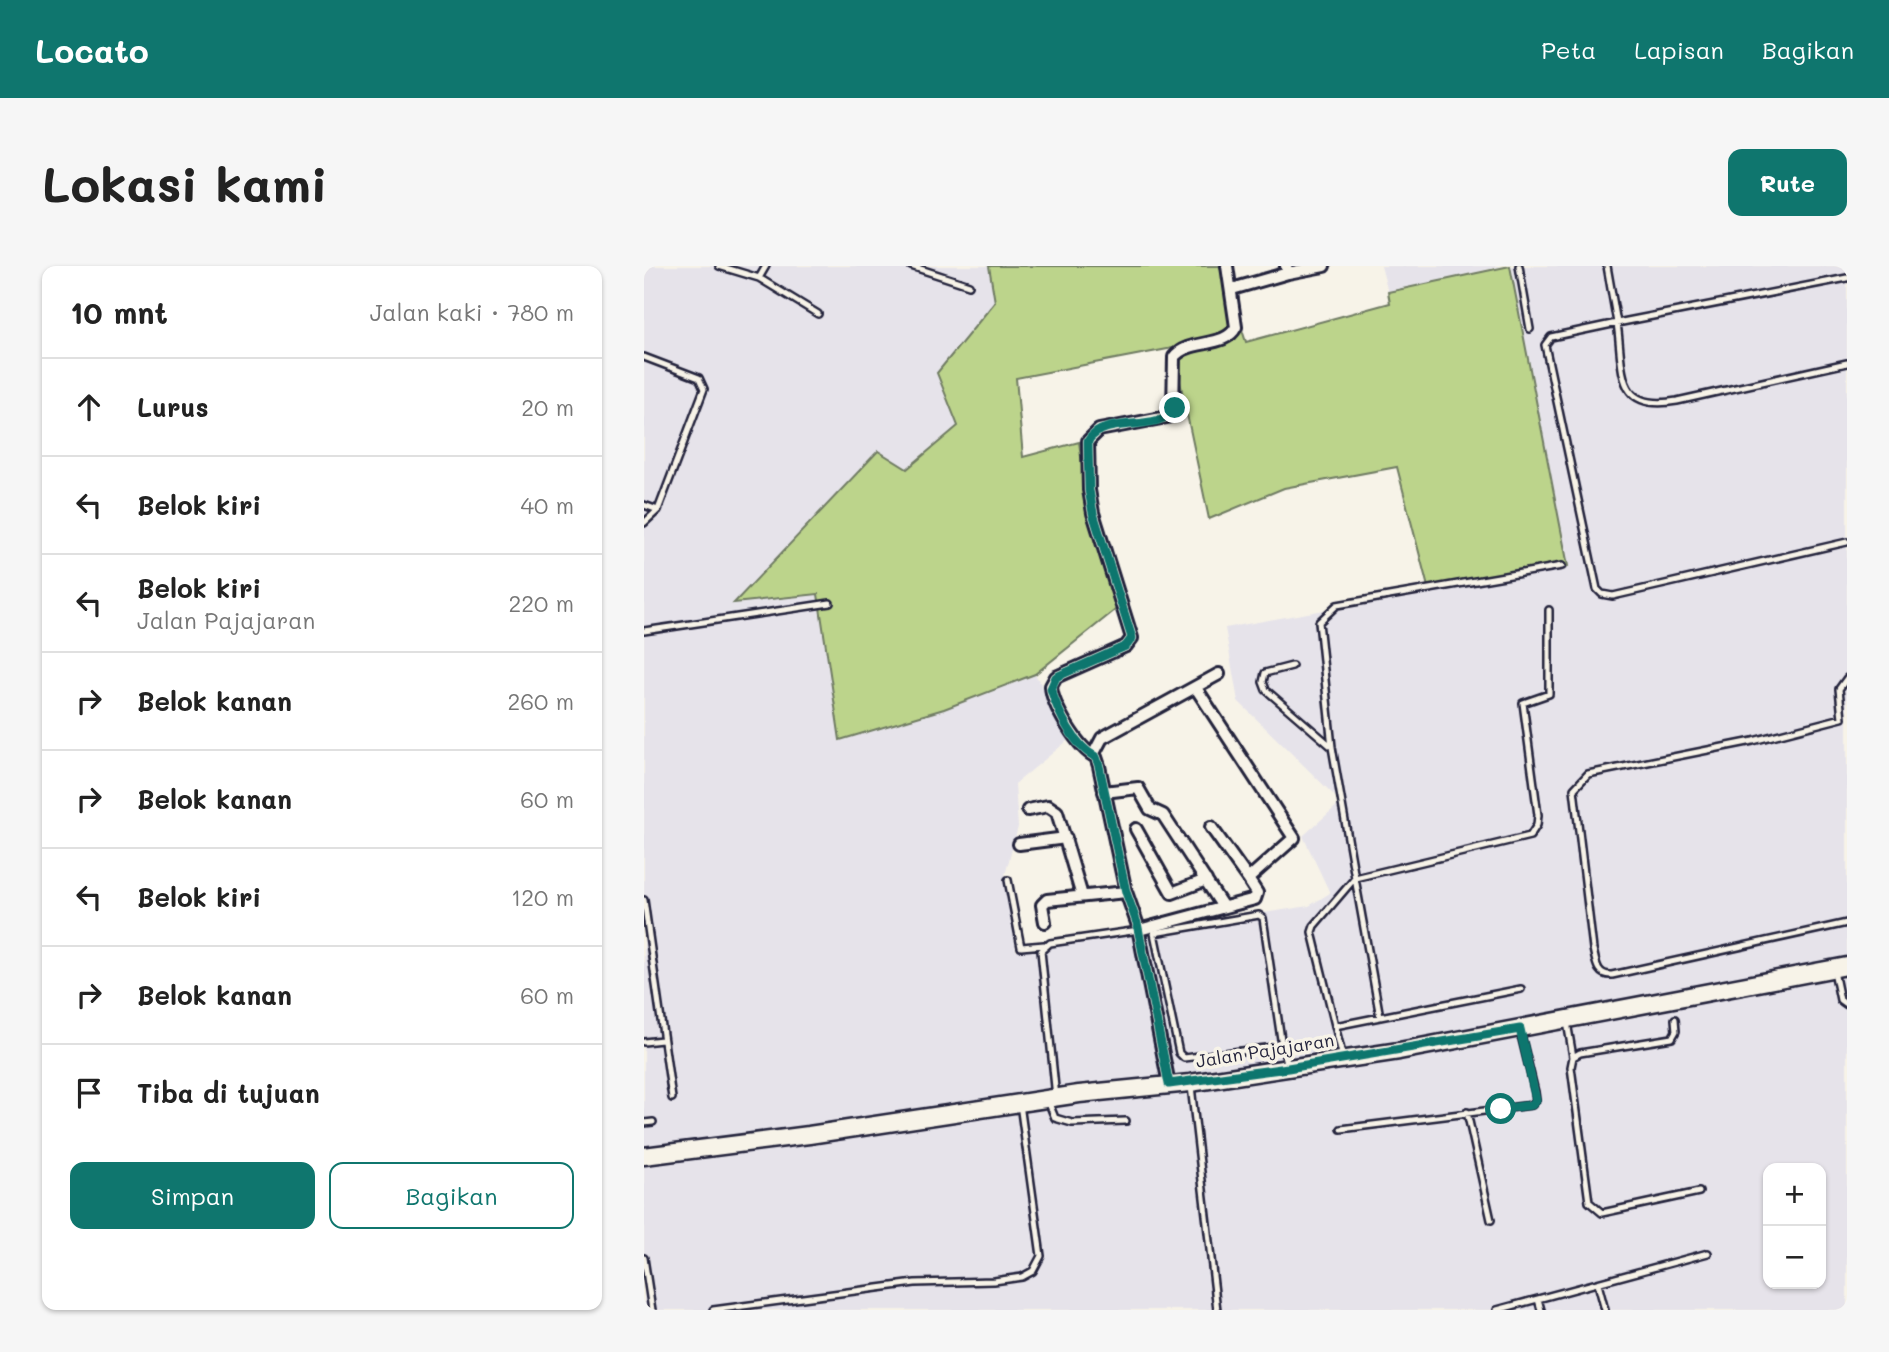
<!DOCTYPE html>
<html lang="id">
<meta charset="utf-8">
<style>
body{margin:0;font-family:Mali,sans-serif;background:#f6f6f6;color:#222}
.controls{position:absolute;right:21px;bottom:21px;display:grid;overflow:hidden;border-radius:14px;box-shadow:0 2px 5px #0004}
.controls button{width:63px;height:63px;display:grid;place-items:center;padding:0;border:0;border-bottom:2px solid #e0e0e0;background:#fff;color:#222;font:35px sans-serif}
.stop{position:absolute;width:21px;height:21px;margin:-16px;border:5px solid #0f766e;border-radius:50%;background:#fff}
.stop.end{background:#0f766e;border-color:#fff;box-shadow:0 2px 7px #0008}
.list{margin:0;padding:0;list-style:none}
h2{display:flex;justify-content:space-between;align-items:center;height:91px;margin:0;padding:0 28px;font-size:30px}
h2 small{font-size:23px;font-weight:400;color:#767676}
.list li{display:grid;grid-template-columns:46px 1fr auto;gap:21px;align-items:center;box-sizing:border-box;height:98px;padding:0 28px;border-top:2px solid #e0e0e0}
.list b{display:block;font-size:26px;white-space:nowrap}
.list p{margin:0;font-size:23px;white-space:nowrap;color:#767676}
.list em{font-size:23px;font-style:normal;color:#767676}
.actions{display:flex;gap:14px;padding:21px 28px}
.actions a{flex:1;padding:16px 0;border:2px solid #0f766e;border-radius:14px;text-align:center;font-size:24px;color:#0f766e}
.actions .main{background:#0f766e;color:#fff}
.icon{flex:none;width:38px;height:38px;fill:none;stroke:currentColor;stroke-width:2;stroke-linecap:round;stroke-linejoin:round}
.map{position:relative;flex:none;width:1203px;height:1044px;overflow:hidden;border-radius:14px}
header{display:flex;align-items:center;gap:42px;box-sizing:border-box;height:98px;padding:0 35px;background:#0f766e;color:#fff}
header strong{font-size:33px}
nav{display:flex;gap:38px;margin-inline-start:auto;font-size:24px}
.intro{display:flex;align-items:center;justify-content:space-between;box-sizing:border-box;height:168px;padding:0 42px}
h1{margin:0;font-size:49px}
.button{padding:18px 32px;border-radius:14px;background:#0f766e;color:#fff;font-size:24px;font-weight:700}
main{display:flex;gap:42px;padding:0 42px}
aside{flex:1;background:#fff;border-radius:14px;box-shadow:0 2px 5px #0004}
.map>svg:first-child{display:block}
.built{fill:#e6e3ea;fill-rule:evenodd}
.green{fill:#bcd48b;stroke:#6f7b63;stroke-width:2}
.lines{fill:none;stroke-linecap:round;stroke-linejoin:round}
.service-casing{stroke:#22223b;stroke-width:10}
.minor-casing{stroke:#22223b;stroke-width:16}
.secondary-casing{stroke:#22223b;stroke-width:21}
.service{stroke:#f7f3e8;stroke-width:5}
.minor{stroke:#f7f3e8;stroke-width:10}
.secondary{stroke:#f7f3e8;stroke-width:16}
.route{stroke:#0f766e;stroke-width:9}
.labels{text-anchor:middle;stroke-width:7;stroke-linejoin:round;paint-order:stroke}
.street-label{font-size:18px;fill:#22223b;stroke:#f7f3e8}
</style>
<header>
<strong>Locato</strong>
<nav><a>Peta</a><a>Lapisan</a><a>Bagikan</a></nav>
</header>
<div class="intro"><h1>Lokasi kami</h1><a class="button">Rute</a></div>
<main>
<aside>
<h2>10 mnt<small>Jalan kaki · 780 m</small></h2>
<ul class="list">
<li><svg class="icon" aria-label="ahead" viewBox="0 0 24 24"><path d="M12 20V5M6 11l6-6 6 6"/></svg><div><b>Lurus</b></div><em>20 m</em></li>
<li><svg class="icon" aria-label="left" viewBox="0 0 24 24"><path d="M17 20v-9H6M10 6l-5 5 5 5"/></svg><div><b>Belok kiri</b></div><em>40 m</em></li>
<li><svg class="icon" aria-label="left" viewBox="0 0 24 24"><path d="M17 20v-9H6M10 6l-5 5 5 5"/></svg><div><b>Belok kiri</b><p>Jalan Pajajaran</p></div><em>220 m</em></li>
<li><svg class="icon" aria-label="right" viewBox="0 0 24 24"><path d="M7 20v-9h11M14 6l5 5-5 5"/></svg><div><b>Belok kanan</b></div><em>260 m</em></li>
<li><svg class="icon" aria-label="right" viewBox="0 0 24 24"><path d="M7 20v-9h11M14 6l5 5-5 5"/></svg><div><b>Belok kanan</b></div><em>60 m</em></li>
<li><svg class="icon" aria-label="left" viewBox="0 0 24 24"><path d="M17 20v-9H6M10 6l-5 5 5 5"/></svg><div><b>Belok kiri</b></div><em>120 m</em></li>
<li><svg class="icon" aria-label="right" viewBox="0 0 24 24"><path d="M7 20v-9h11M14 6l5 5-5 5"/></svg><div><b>Belok kanan</b></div><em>60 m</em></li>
<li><svg class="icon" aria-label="arrive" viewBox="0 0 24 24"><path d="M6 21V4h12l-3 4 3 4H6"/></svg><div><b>Tiba di tujuan</b></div></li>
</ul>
<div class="actions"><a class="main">Simpan</a><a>Bagikan</a></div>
</aside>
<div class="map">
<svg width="1203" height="1044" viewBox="0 0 1203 1044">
<rect width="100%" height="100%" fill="#f7f3e8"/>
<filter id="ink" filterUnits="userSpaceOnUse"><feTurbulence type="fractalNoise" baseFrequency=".0143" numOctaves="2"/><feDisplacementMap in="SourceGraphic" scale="14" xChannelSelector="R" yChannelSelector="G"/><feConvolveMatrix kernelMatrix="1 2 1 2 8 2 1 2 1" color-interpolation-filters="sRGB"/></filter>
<g filter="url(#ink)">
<path class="built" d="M0,0h345l6,36 -58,71 21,53 -51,43 -29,-17 -143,150 83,-9 22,147 104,-31 91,-35 37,63 -57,47 3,43 -13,48 11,76 293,-45 21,-13 -27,-57 38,-34 -103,-101 -13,-73 343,-62 -58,-300h337v1044h-1203zM1124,902h53v116h-53z
M737,0h122l-115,26z"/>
<path class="green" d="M345,0h232l25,76 144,-39 -2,-11 122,-26 58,300 -139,25 -32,-124 -113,21 -75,31 -36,-171 -157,30 7,79 56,-15 11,81 29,84 -84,67 -91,35 -104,31 -22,-146 -84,9 144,-152 29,18 51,-43 -21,-53 58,-71z"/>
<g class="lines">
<g class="service-casing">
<path id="service" d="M75,0l40,12 7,-12
M267,0l58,19
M875,0l11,63
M963,0l10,57 -66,14 -6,8 52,244 5,5 11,2 234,-54
M115,12l59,36
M1203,12l-230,45c7,47 -3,89 60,78l170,-38
M0,91l55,21 5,11 -46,121 -14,13
M0,239l14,5
M0,365l186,-28
M648,400l-27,7 -2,9 3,8 66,57
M1203,412l-8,11 3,29 -89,23 -165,33 -14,15 19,160c3,12 3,27 19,26l235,-52
M364,614l13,67 23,-2
M0,634l28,198
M1190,705l6,29 7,5
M736,751l-25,-139 175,-42 7,-11 1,-10 -15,-112 26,-9v-84
M1031,753l1,12 -4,7 -92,15 -7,4 -2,10 18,135 13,11 97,-21
M923,756l6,35
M691,760l186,-37
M0,776l18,-2
M638,780l-98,12 -5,-5 -25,-120 105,-18 4,3 19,128 6,19
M699,792l-31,-126 2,-6 41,-48 -23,-131 -13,-125 18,-17 225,-39
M547,820l26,224
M412,831l-15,-146 9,-8 89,-13
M404,835l7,17 17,5 54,-2
M823,846l24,108
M0,857l9,-1
M697,863l191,-24 4,-5 -1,-8 -15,-61
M0,992l8,52
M954,1018l7,26
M894,1033l3,11
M69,1044l202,-27 79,-2 28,-4 11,-6 8,-15 -21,-152
M853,1044l211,-57"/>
</g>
<g class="minor-casing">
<path id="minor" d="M644,7l36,-7
M588,23l56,-16 -2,-7
M449,489l9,-17 117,-64
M460,526l34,-4 12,21 13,6 60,92
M384,544l20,-4 9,6 25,84
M567,561l37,52
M492,563l36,64 34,-13
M375,578l47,-6
M401,656l-3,-17 5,-5 79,-8
M495,664l116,-31 2,-6 -9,-14 46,-41 -98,-150
M525,818l-32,-161 -11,-31 -27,-126 -3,-9c-18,-8 -44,-52 -45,-71l5,-9 70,-31 6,-8 -39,-125 -4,-23 -1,-49 11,-11 68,-13 6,-5 1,-55c15,-19 51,-8 62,-30l-9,-61"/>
</g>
<g class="secondary-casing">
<path id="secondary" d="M0,890l165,-21 270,-41 111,-11 209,-32 448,-85"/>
</g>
<use href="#service" class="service"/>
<use href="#minor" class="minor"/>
<use href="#secondary" class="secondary"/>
</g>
</g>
<g class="lines" filter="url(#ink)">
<path class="route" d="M531,142c-16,27 -70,5 -87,33l1,49 4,23 39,125 -6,8 -70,31 -5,12c7,23 23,58 45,68l3,9 27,126 11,31 32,161 119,-16 232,-39 16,71 -4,5 -31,4"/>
</g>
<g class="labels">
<g class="street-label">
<text transform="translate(621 785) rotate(-9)" y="6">Jalan Pajajaran</text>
</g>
</g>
</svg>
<div class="controls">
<button>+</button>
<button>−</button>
</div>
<div class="stop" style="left:857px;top:843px"></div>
<div class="stop end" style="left:531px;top:142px"></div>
</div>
</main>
